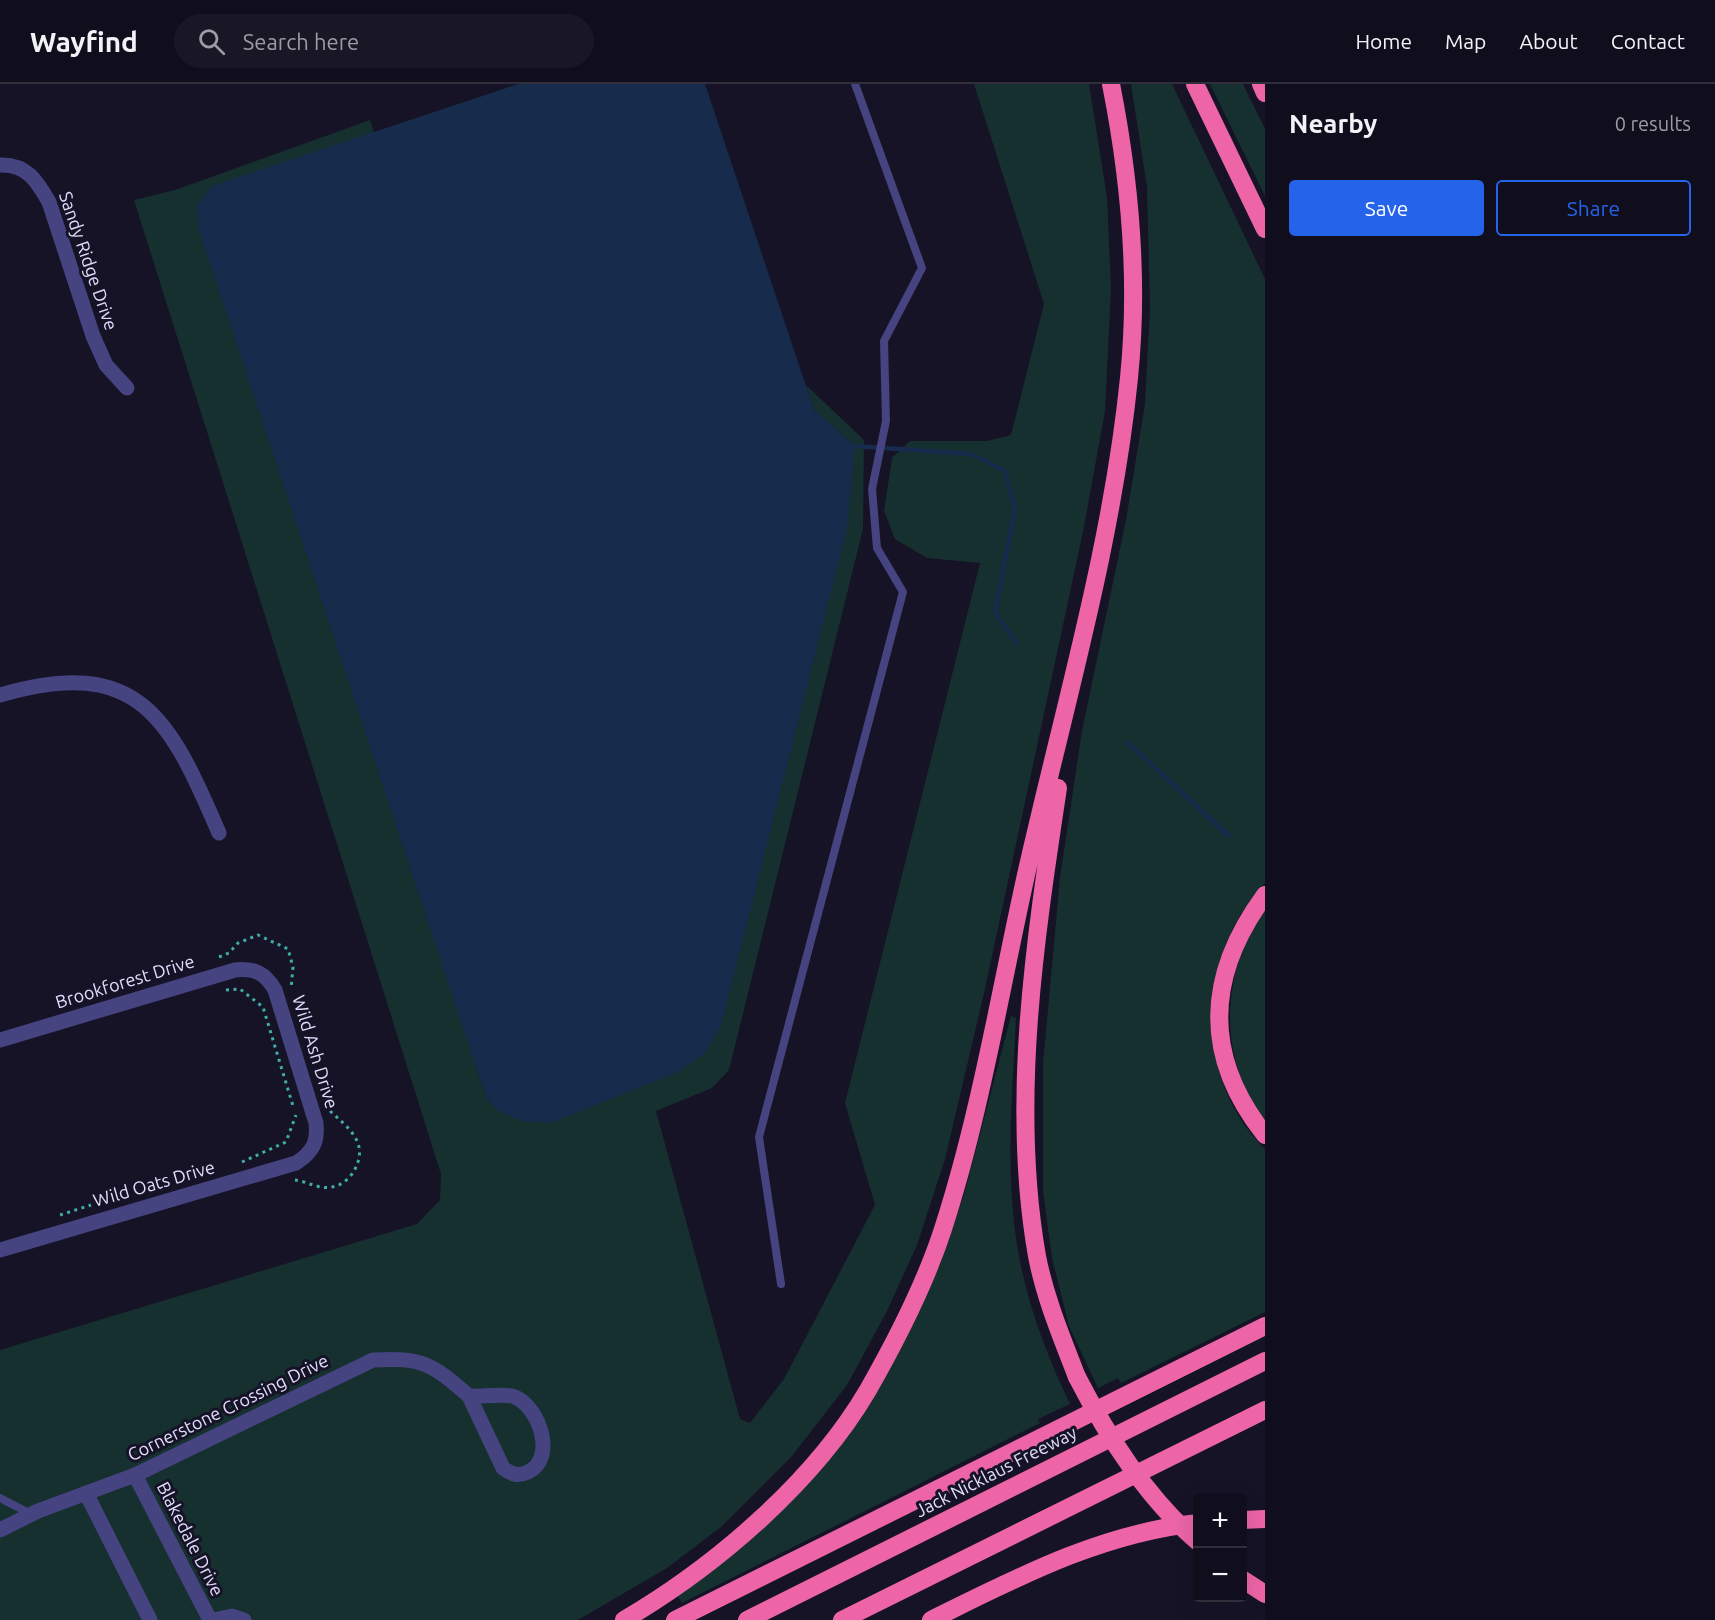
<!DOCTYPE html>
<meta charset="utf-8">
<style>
body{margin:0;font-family:Ubuntu,sans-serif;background:#191726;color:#f1f3f6}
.controls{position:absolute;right:18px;bottom:18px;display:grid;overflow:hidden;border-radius:6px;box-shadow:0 6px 24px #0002}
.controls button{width:54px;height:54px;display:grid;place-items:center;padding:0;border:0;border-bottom:2px solid #302e3b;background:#100e1d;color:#f1f3f6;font:30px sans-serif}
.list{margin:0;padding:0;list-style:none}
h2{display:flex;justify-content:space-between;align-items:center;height:78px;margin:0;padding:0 24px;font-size:26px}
h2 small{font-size:20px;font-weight:400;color:#9c9ca4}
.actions{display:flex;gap:12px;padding:18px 24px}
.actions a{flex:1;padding:14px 0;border:2px solid #2563eb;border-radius:6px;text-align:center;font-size:21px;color:#2563eb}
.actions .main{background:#2563eb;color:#fff}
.icon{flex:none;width:33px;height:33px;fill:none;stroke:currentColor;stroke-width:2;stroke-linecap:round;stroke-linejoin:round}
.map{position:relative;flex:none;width:1265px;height:1536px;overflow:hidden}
header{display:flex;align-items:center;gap:36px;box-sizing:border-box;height:84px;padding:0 30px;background:#100e1d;border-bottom:2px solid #302e3b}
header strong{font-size:28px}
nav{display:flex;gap:33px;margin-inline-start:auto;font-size:21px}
.search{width:420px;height:54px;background:#191726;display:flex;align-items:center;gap:15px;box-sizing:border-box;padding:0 21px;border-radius:33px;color:#9c9ca4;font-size:22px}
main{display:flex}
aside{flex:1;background:#100e1d}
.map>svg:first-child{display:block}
.green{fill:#16302f}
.water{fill:#172c4c}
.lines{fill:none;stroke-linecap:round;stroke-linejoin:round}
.stream{stroke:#172c4c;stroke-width:4.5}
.path{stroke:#3eada6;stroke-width:3;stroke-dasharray:3 4.5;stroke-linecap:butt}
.lane{stroke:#454380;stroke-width:8}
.street{stroke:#454380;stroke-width:15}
.highway{stroke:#ed65a7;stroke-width:18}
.highway-bridge{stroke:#ed65a7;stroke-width:18}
.labels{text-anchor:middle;stroke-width:6;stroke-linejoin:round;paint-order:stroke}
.street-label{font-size:18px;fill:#e0dcfb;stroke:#161327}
</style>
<header>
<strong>Wayfind</strong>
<div class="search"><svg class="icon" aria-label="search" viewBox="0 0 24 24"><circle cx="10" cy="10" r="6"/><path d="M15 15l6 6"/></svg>Search here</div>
<nav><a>Home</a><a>Map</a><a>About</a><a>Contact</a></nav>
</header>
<main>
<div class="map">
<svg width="1265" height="1536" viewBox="0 0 1265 1536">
<rect width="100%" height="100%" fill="#161327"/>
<path class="green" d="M974,0h115l18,113 4,91 -6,123 -22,121 -99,461 -39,166 -28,86 -30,66 -40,74 -55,71 -71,71 -54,41 -89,52h-578v-270l417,-126 23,-24 1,-26 -307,-974 41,-10 195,-70 4,13 -24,8 126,926 10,30 12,14 357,-665 -41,-36 -8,-25 58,55 -1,89 -134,541 -17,18 -56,23 84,308 10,4 34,-44 91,-174 -30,-102 135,-540 -53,-5 -32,-19 -11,-28 8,-53 18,-17h77l24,-6 33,-131z
M1131,0h41l93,195v604c-69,72 -73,194 0,266v163l-144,71 -3,-5 -20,10 -29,-62 -17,-68 -9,-67v-127l17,-186 22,-147 44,-211 19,-116 5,-96 -3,-121z
M1210,0h33l22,45v67z
M1265,827v209c-48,-60 -45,-149 0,-209z
M1011,932l5,2c-3,64 -9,129 -3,193 5,68 28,132 57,193l-32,15 2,4 -358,180 -6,-9 57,-43 172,-212 35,-74 24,-70z"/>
<path class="water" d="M518,0h187l109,326 41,36 -8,82 -126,498 -16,27 -27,19 -127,51 -30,-2 -23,-10 -12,-14 -287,-867 -2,-24 15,-20z"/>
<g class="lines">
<path class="stream" d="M855,362l116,8 34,17 10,38 -20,103 22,32
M1127,658l102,94"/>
<path class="path" d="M219,873l10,-4 9,-10 20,-8 30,14 5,18 -2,22
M226,906l14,-1 23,18 30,99
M242,1078l44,-20 10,-27
M295,1096c11,1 25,10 37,7 9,-1 18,-9 22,-16 16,-29 -6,-43 -26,-62
M60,1131l31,-10"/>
<path class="lane" d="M781,1200l-22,-147 144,-545 -26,-44 -5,-59 14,-68 -2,-80 38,-73 -67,-184
M0,1414l31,16"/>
<path class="street" d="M0,81c27,-1 37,16 49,37l44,134 13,29 21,23
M0,611c139,-41 170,24 219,138
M0,956l235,-70c20,-2 30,3 40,20l41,133c2,19 -3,29 -20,40l-296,87
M135,1391l75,145
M86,1409l64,127
M0,1446l38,-19 97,-36 238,-115c50,-3 59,4 96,36 11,1 38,-3 46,1 24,10 42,61 13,75 -10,5 -17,2 -25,-4l-34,-72
M214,1536l18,-4 12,4"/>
<path class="highway" d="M1195,0l70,145
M1261,0l4,9
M1058,704c-23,152 -48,315 -21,468 8,42 25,82 40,121
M1265,811c-59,80 -63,161 0,240
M1242,1436l23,-1
M1242,1495l23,15
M624,1536c92,-54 190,-138 244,-230 29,-51 57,-105 75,-161 37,-114 57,-237 83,-354 37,-165 86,-328 103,-497 10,-98 1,-198 -18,-294
M675,1536l590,-294
M747,1536l518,-259
M842,1536l423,-210
M931,1536c85,-42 170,-87 267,-97"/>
<path class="highway-bridge" d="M1077,1293c31,60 69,120 121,165"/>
</g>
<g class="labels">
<g class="street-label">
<text transform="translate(88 177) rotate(71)" y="6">Sandy Ridge Drive</text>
<text transform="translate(125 898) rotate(-17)" y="6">Brookforest Drive</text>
<text transform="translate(315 968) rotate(73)" y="6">Wild Ash Drive</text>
<text transform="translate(154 1100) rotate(-16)" y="6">Wild Oats Drive</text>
<text transform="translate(228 1324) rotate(-26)" y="6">Cornerstone Crossing Drive</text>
<text transform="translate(996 1388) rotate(-27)" y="6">Jack Nicklaus Freeway</text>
<text transform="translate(190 1455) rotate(63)" y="6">Blakedale Drive</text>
</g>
</g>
</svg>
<div class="controls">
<button>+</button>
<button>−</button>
</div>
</div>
<aside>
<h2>Nearby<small>0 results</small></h2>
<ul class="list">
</ul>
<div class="actions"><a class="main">Save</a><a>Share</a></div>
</aside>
</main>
